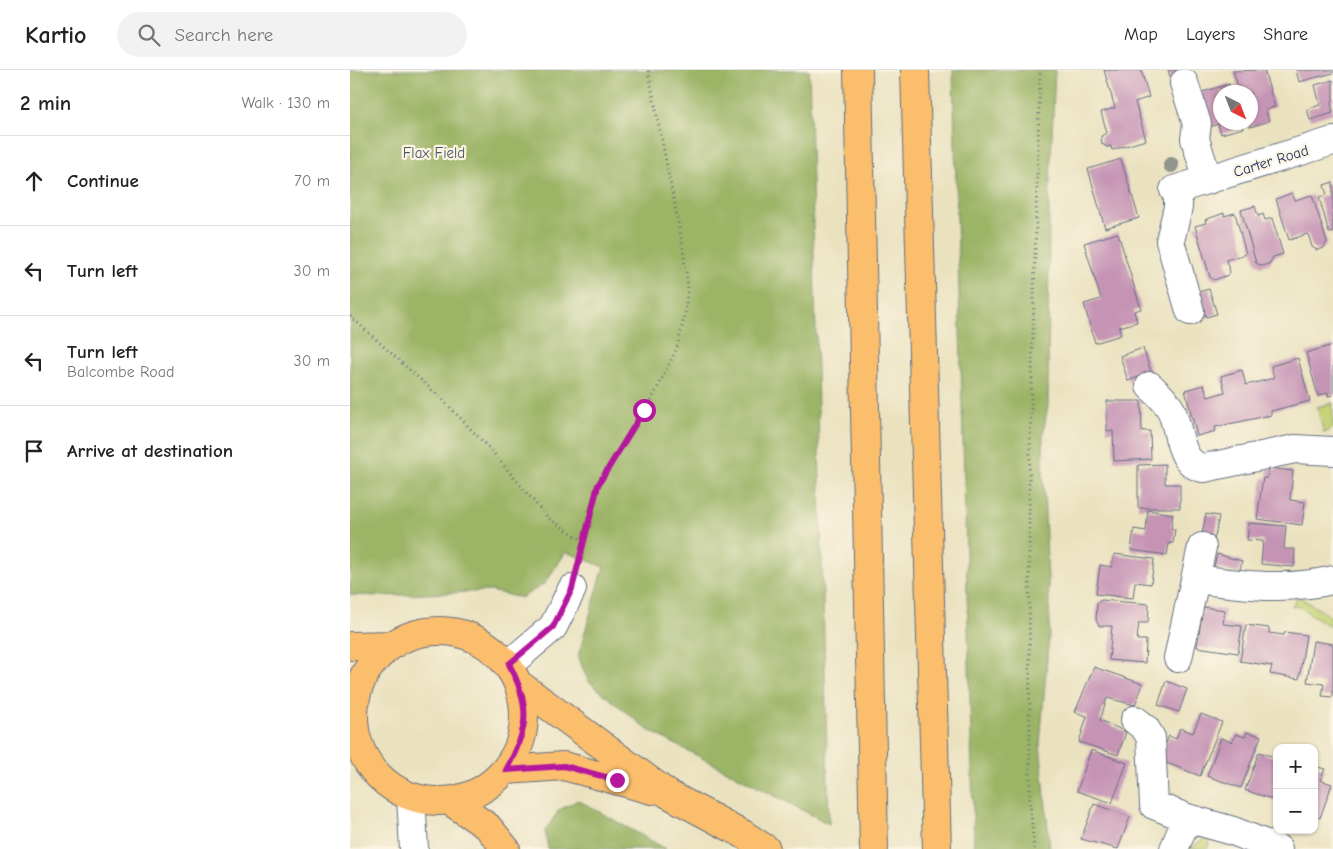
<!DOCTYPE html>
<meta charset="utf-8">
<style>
body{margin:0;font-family:"Comic Neue",sans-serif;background:#f2f2f2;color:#222}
.controls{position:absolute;right:15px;bottom:15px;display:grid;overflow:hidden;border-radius:10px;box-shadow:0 1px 4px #0004}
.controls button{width:45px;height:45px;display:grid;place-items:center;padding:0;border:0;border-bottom:1px solid #e0e0e0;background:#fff;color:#222;font:25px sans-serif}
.compass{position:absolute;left:863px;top:15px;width:45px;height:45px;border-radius:50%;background:#fff;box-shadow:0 1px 4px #0004;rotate:138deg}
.stop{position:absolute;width:15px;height:15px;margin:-11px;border:4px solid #b5179e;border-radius:50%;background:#fff}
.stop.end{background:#b5179e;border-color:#fff;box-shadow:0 1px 5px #0008}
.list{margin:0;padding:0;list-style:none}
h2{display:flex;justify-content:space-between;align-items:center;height:65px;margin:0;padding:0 20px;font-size:21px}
h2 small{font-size:16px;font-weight:400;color:#767676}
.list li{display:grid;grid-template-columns:32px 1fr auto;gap:15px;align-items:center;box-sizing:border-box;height:90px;padding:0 20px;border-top:1px solid #e0e0e0}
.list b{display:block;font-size:19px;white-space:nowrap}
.list p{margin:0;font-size:16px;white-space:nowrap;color:#767676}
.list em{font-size:16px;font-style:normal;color:#767676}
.icon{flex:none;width:28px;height:28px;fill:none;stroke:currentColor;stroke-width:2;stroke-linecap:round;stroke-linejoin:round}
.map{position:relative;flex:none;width:983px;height:779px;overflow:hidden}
header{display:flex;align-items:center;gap:30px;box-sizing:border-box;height:70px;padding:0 25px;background:#fff;border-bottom:1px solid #e0e0e0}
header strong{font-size:24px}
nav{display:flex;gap:28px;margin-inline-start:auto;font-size:18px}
.search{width:350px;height:45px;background:#f2f2f2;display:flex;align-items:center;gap:12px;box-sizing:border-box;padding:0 18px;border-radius:28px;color:#767676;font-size:19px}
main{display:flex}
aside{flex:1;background:#fff}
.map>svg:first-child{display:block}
.green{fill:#c5d274;stroke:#708069}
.forest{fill:#9cb466;stroke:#5c7262}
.building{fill:#c593b4}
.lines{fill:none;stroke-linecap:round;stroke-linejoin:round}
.minor-casing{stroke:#636e80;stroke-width:30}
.major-casing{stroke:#636e80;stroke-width:30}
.highway-casing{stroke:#636e80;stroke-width:30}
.path{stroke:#636e80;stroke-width:3;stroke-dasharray:1 4;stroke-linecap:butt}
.minor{stroke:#fff;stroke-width:28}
.major{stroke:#fabe6d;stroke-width:28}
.highway{stroke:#fabe6d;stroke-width:28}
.tree{fill:#90968d}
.route{stroke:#b5179e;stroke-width:6}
.labels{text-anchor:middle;stroke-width:4.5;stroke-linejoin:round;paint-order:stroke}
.park-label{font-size:15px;fill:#465864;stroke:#fcf5e5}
.street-label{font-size:15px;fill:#1b2f5e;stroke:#fcf5e5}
</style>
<header>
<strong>Kartio</strong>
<div class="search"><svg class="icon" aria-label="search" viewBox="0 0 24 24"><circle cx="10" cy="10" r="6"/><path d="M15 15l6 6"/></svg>Search here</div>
<nav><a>Map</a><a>Layers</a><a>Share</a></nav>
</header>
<main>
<aside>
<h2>2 min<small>Walk · 130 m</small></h2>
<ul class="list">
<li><svg class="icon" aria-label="ahead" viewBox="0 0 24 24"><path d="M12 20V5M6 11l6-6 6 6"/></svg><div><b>Continue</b></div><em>70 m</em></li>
<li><svg class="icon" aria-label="left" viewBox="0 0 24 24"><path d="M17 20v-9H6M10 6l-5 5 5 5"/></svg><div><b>Turn left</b></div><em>30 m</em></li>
<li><svg class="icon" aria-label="left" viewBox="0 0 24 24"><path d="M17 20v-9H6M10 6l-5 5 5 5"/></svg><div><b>Turn left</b><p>Balcombe Road</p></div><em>30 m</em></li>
<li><svg class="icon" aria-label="arrive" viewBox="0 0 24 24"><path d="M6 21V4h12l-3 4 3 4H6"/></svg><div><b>Arrive at destination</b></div></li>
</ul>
</aside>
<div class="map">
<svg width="983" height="779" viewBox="0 0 983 779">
<rect width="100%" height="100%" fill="#fcf5e5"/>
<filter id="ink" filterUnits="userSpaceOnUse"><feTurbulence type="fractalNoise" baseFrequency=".02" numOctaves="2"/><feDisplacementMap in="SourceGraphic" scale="10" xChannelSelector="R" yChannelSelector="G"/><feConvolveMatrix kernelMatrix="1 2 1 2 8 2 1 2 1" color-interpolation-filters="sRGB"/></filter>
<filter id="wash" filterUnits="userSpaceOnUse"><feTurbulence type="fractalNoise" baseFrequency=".0096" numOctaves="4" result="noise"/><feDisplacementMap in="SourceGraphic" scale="20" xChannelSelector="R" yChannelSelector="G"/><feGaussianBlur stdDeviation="1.12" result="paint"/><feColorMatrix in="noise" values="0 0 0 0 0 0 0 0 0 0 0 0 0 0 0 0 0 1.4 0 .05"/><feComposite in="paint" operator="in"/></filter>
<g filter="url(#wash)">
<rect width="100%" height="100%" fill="#eae2bf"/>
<path class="green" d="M983,333v25l-9,5 -7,-26z
M948,526l35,22v10l-34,-21 -7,-1z
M855,768h6l-4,11h-18z"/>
<path class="forest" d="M0,0h459l20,754 -181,-94 -60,-49 -10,-25 26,-89 -38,-15 -22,32 -23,14 -30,-7 -108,5 -33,-1z
M603,0h102l-6,135 -1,200 -5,29v37l7,152 -10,121 10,105h-76z
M228,730l88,49h-118l-3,-18 14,-21z"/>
<g id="blocks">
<path class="building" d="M754,0h37l8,27 -14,5 11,38 -34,10 -1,-4 -4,1 -5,-3 -1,-8 6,-3 -6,-21 14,-4z
M818,0h23l1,4 -21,6z
M914,0l11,37 -9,3 3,11 -19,6 1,-35h-11l-7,-21z
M946,0h37v3l-34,9z
M983,10v21l-2,1 2,11 -23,7 -3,-11 13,-4 -5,-20z
M879,14l3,8h-11v30h20l2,6 -22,6 -3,-10 -8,3 -11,-34z
M771,89l18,59 -34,10 -17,-59z
M983,112v50l-4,1 -10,-36 8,-2 -3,-10z
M942,123l3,7 17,-5 15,47 -3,6 -7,2 -5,-3 -4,-13 -19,6 -13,-41z
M905,136l3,10 5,-2 2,6 7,-2 11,36 -10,3 -3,6 -8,3 -6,-3 -15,-53z
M874,143v3l11,-3 11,41 -20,6 4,12 -2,3 -14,5 -4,-3 -15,-51 11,-3 -1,-3z
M768,163l23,76 -7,2 3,11 -18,5 2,8 -26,8 -11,-39 17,-5 -17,-56z
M859,219l8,25 -11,3 -8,-25z
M983,275v50l-5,1v-3l-10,3 -12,-43z
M793,278l8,24 -23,9 -8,-25z
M948,288l12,43 -39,10v4l-56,12 1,4 -19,5 -12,-46 19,-5 4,12 10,-3 7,-2 -4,-16 21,-6 4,15 28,-7 -3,-12z
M757,331h34l1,30h8l1,28 -37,2 -1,-30h-6z
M815,394v20h15v24h-42v-43z
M918,398l25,3 -3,29 15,2 -3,23 -45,-6 6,-41h4z
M798,440l25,4 -2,14 4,1 -2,14h-4l-2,12 -36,-5 3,-21 12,2z
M856,444l13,2 -5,25 -13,-2z
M899,453l37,3 -2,23h11l-1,18 -33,-3 2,-23 -16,-1z
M764,484l40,5 -3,25 -16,-2 -2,16 -37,-4 4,-29 12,2z
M867,484l25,7 -3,13 -25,-7z
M751,530l48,4 -1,19h-9l-1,7 -1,10h9l-1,23 -36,-3 3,-34h-13l-3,-6 1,-16z
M853,537l22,3 -2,14 19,2 -4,27 -41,-6z
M896,555l23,3v5l15,2 1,-3 21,3 -7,44 -29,-5 2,-8 -32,-5z
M963,571l20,3v53l-11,-1 2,-12 -17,-2z
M744,597l49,17 -8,21 -28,-7 -7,22 26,12 -8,23 -39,-13 8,-26 -12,-4z
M816,611l21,8 -8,23 -21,-7z
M851,644l21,8 -22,54 -41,-16 10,-24 7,3 4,-11 13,5z
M897,662l14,4 -20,52 -34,-12 14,-38 11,4 4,-8 9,3z
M927,679v52l-32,-11 14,-38 15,5z
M741,680l36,13 -15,40 -35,-12z
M964,696l11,3 -5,11 12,4 -12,34 -6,-2z
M744,734l36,13 -12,32 -37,-10z"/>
</g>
</g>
<g filter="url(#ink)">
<use href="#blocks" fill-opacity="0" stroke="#636e80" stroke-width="1"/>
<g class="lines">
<g class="minor-casing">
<path id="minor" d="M834,13l13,41 -2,15 13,41
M828,119v18l-8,34 20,70
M824,120l159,-49
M800,316c7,7 16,14 21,24 9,18 7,55 33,58l91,-19 38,2
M846,509c46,6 91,12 137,1
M828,588l24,-111
M159,594l44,-37 19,-38
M785,650l10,8 6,10 3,67 33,13 -13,31
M61,727l3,52
M837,748l46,13 45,18"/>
</g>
<g class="major-casing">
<path id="major" d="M4 646a85 85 0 1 1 170 0a85 85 0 1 1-170 0Z
M0,576l41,-1
M170,615l148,109 75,40 23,15
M156,700l58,-4 88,24"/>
</g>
<g class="highway-casing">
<path id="highway" d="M508,0l16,779
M565,0l22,779
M100,731l38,26 18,22"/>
</g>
<path class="path" d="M0,246l93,84 47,49 58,69 36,23
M228,493l20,-78 56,-90 23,-47 8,-34 3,-28 -6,-44 -34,-172
M684,779l-4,-48 -1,-317 11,-414"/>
<use href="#minor" class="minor"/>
<use href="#major" class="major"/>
<use href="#highway" class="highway"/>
</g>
<circle class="tree" cx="821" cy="95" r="8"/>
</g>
<g class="lines" filter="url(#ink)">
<path class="route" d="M267,710l-53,-14 -58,4c23,-41 25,-64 3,-106l44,-37 19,-38 26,-104 46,-75"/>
</g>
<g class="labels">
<g class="park-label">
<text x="84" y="88">Flax Field</text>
</g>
<g class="street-label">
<text transform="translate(921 91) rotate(-17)" y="5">Carter Road</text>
</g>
</g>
</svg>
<div class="controls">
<button>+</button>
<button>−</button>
</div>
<svg class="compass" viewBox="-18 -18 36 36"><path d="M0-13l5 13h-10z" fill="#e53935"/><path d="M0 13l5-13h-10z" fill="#767676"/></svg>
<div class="stop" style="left:294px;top:340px"></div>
<div class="stop end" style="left:267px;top:710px"></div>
</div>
</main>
